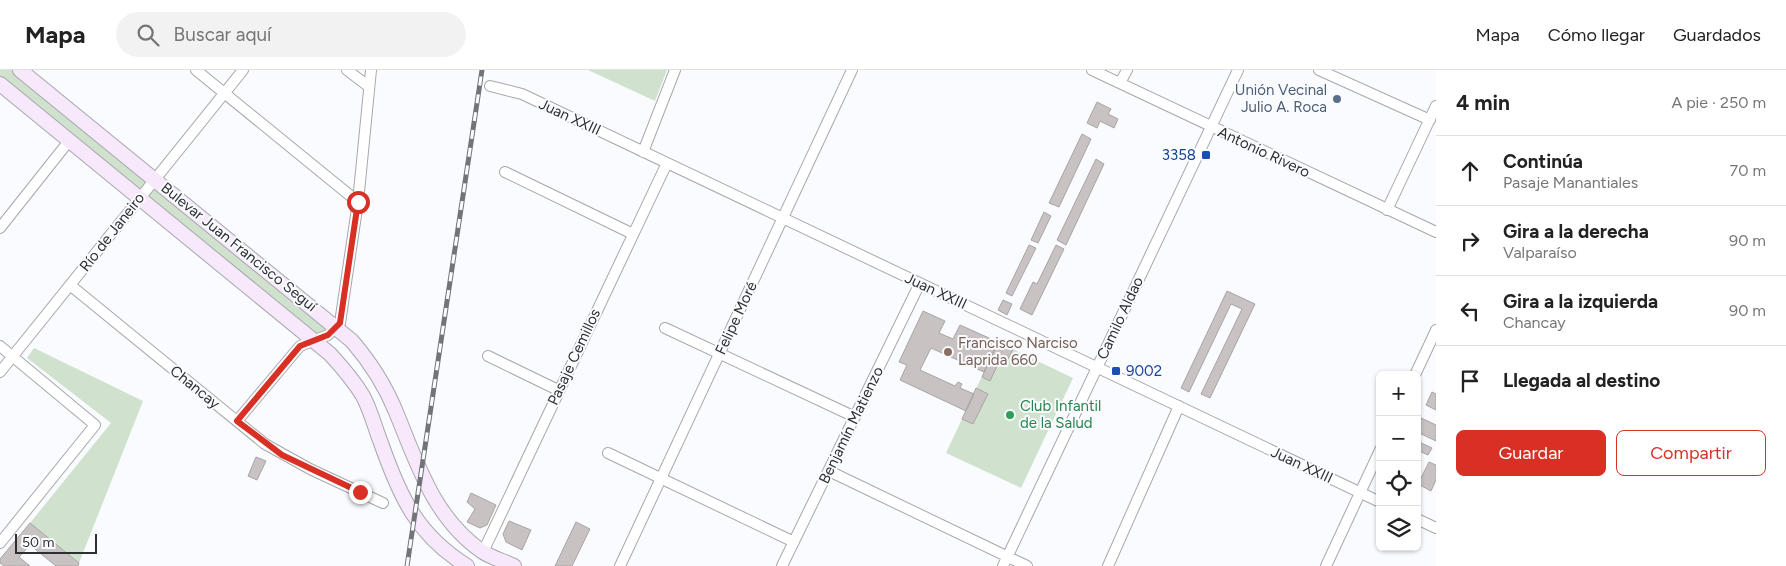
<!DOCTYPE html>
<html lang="es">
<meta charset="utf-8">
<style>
body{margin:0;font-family:Figtree,sans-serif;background:#f2f2f2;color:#222}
.controls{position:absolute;right:15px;bottom:15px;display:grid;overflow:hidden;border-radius:8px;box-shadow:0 1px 4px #0004}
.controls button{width:45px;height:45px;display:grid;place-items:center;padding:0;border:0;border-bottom:1px solid #e0e0e0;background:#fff;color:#222;font:25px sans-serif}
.scale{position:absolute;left:15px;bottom:12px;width:82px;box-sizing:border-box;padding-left:5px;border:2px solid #2e2f31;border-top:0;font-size:14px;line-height:18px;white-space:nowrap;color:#2e2f31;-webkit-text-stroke:4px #f9fbfe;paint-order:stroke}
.stop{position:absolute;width:15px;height:15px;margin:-11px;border:4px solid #d93025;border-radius:50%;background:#fff}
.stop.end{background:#d93025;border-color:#fff;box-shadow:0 1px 5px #0008}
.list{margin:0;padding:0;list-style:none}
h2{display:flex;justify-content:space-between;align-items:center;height:65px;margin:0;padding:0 20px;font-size:21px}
h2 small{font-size:16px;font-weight:400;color:#767676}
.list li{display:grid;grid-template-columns:32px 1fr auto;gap:15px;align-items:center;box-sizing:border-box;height:70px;padding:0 20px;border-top:1px solid #e0e0e0}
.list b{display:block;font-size:19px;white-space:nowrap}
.list p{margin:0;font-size:16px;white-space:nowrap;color:#767676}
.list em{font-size:16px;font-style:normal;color:#767676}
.actions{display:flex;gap:10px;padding:15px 20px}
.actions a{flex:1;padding:11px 0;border:1px solid #d93025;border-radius:8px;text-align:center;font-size:18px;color:#d93025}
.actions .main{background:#d93025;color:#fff}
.icon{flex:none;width:28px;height:28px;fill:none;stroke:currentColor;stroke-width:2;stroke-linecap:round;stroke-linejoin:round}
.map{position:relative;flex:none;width:1436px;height:496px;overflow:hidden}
header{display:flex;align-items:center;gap:30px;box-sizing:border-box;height:70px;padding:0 25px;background:#fff;border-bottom:1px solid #e0e0e0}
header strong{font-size:24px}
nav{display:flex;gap:28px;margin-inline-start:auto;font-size:18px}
.search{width:350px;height:45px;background:#f2f2f2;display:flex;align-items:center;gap:12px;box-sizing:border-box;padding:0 18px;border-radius:28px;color:#767676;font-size:19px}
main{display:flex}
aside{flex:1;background:#fff}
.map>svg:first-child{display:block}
.green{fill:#d0e2ce}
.building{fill:#c8c3c2;stroke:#aaa4a4}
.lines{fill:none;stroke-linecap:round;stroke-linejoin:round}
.street-casing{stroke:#a6a8ac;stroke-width:12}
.secondary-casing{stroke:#a6a8ac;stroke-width:16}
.street{stroke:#fff;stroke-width:10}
.secondary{stroke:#f7e8fb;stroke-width:14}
.rail-casing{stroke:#737477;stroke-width:5}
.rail{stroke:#f9fbfe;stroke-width:3;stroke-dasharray:9;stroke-linecap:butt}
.route{stroke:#d93025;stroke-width:6}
.service-dot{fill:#5c6f8a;stroke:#f9fbfe;stroke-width:2}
.transit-dot{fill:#1a4fb4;stroke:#f9fbfe;stroke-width:2}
.education-dot{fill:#8d6e63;stroke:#f9fbfe;stroke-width:2}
.leisure-dot{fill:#2e9e5b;stroke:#f9fbfe;stroke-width:2}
.labels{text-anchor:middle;stroke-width:4;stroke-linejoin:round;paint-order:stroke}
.service-label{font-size:15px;fill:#4e5e75;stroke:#f9fbfe;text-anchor:end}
.street-label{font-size:15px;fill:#2e2f31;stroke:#f9fbfe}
.transit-label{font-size:15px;fill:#164399;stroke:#f9fbfe;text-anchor:end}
.education-label{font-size:15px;fill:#785e54;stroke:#f9fbfe;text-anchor:start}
.leisure-label{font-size:15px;fill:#27864d;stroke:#f9fbfe;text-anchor:start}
</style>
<header>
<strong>Mapa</strong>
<div class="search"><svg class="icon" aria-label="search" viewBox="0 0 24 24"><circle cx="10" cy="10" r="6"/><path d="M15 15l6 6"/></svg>Buscar aquí</div>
<nav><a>Mapa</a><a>Cómo llegar</a><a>Guardados</a></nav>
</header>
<main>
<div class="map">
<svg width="1436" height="496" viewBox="0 0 1436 496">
<rect width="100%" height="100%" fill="#f9fbfe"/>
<path class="green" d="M0,0h20l318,257 -24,13 -314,-256z
M588,0h79l-12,31z
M998,272l75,36 -52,110 -75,-35z
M34,278l109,53 -64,162 -49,-40 81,-100 -84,-65z"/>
<path class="building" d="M1097,32l14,7 -3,5 10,5 -4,9 -14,-7 -3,7 -10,-5z
M1082,64l9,5 -32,68 -10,-4z
M1096,89l8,5 -38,81 -9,-5z
M1044,142l7,4 -13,27 -7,-3z
M1029,175l7,3 -24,48 -6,-3z
M1056,175l8,4 -32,66 -12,-6 13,-27 4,2z
M1227,221l28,13 -45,94 -9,-4 41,-85 -11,-5 -42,88 -8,-4z
M1003,230l9,4 -5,11 -9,-5z
M923,241l22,10 -6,12 14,6 7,-14 38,17 -14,30 -53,-24 -11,22 35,16 3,-4 4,2 -2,4 14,6 -8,17 -66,-31 7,-15 -8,-3z
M998,272l15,7 -8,16 -6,-3 -9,19 -8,-4z
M976,318l12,6 -15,30 -11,-5z
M1432,322l4,2v16l-10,-5z
M1419,347l17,8v16l-19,-9z
M1417,371l15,7 -4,7 -11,-5z
M256,387l10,4 -9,19 -9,-4z
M1429,392l7,3v15l-5,11 -13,-7z
M471,423l25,12 -9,20 -7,3 -13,-6 8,-13 -8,-7z
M509,451l22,9 -9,20 -16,-8 -3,-8z
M576,452l14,7 -18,37h-17z
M30,453l49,40 -1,3h-22l-26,-21 -11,12 11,9h-26l-4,-3v-4z"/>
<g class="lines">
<g class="street-casing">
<path id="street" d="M196,0l162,132
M347,0l21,16
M1092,0l344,162
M1319,0l111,50
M1120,13l7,-13
M490,16l32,8 858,408
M643,82l32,-82
M505,102l128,62
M1387,140l49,-104
M0,158l69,-87
M70,215l195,159 45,25 73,34
M665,258l190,89
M0,276l95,79 -95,118
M488,286l70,34
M0,302l243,-302
M1415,305l21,-45
M237,351l63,-75 28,-11 12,-12 18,-121 13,-132
M608,383l186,89
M829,401l198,95
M1417,449l19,9
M483,482l184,-389
M620,496l232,-496
M782,496l138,-283
M1003,496l235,-496
M1108,496l71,-160
M1326,496l54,-116"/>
</g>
<g class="secondary-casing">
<path id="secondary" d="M20,0l332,271c18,21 33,44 44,71 21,51 38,107 87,140 9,6 21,9 31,14
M0,14l330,270c12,13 24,27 33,42 8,15 12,32 18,47 19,54 36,92 86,123"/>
</g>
<use href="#street" class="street"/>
<use href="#secondary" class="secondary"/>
<g class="rail-casing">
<path id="rail" d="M407,496l75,-496"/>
</g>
<use href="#rail" class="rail"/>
</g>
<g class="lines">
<path class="route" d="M358,132l-18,121 -12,12 -28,11 -63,75 45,34 78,37"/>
</g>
<circle class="service-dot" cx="1337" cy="29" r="5"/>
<g class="transit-dot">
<rect x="1201" y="80" width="10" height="10" rx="2.5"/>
<rect x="1111" y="296" width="10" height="10" rx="2.5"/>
</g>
<circle class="education-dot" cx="948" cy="282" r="5"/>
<circle class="leisure-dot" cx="1010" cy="345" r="5"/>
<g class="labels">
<g class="service-label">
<text x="1327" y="25">Unión Vecinal<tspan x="1327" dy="17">Julio A. Roca</tspan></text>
</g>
<g class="street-label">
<text transform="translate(570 47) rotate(25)" y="5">Juan XXIII</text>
<text transform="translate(1264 82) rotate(25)" y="5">Antonio Rivero</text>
<text transform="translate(112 162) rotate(-52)" y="5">Río de Janeiro</text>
<text transform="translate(239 177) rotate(39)" y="5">Bulevar Juan Francisco Seguí</text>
<text transform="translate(936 221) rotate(25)" y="5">Juan XXIII</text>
<text transform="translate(736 248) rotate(-65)" y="5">Felipe Moré</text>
<text transform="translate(1120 248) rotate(-65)" y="5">Camilo Aldao</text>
<text transform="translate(574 287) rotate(-65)" y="5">Pasaje Cemillos</text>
<text transform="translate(195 317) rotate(39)" y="5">Chancay</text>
<text transform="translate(851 355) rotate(-64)" y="5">Benjamín Matienzo</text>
<text transform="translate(1302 395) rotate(25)" y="5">Juan XXIII</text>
</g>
<g class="transit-label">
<text x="1196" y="90">3358</text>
<text x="1126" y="306" text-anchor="start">9002</text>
</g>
<g class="education-label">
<text x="958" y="278">Francisco Narciso<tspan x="958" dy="17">Laprida 660</tspan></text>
</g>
<g class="leisure-label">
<text x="1020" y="341">Club Infantil<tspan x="1020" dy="17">de la Salud</tspan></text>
</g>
</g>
</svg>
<div class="controls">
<button>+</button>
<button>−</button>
<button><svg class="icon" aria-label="locate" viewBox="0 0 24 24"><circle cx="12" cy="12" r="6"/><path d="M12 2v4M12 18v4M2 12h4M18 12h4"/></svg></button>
<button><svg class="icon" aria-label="layers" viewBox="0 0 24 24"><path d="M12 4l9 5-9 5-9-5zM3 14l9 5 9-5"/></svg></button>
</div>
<div class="scale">50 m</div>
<div class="stop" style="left:358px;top:132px"></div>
<div class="stop end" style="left:360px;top:422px"></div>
</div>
<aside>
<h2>4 min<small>A pie · 250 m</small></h2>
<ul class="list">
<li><svg class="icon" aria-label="ahead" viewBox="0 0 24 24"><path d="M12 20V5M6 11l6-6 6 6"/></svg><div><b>Continúa</b><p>Pasaje Manantiales</p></div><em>70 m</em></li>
<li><svg class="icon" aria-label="right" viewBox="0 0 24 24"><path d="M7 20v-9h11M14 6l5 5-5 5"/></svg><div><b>Gira a la derecha</b><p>Valparaíso</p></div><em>90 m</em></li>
<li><svg class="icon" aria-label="left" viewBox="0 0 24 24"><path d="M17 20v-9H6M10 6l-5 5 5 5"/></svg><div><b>Gira a la izquierda</b><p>Chancay</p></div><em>90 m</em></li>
<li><svg class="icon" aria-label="arrive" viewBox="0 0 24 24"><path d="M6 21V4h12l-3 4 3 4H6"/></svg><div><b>Llegada al destino</b></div></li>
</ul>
<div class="actions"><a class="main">Guardar</a><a>Compartir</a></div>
</aside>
</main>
